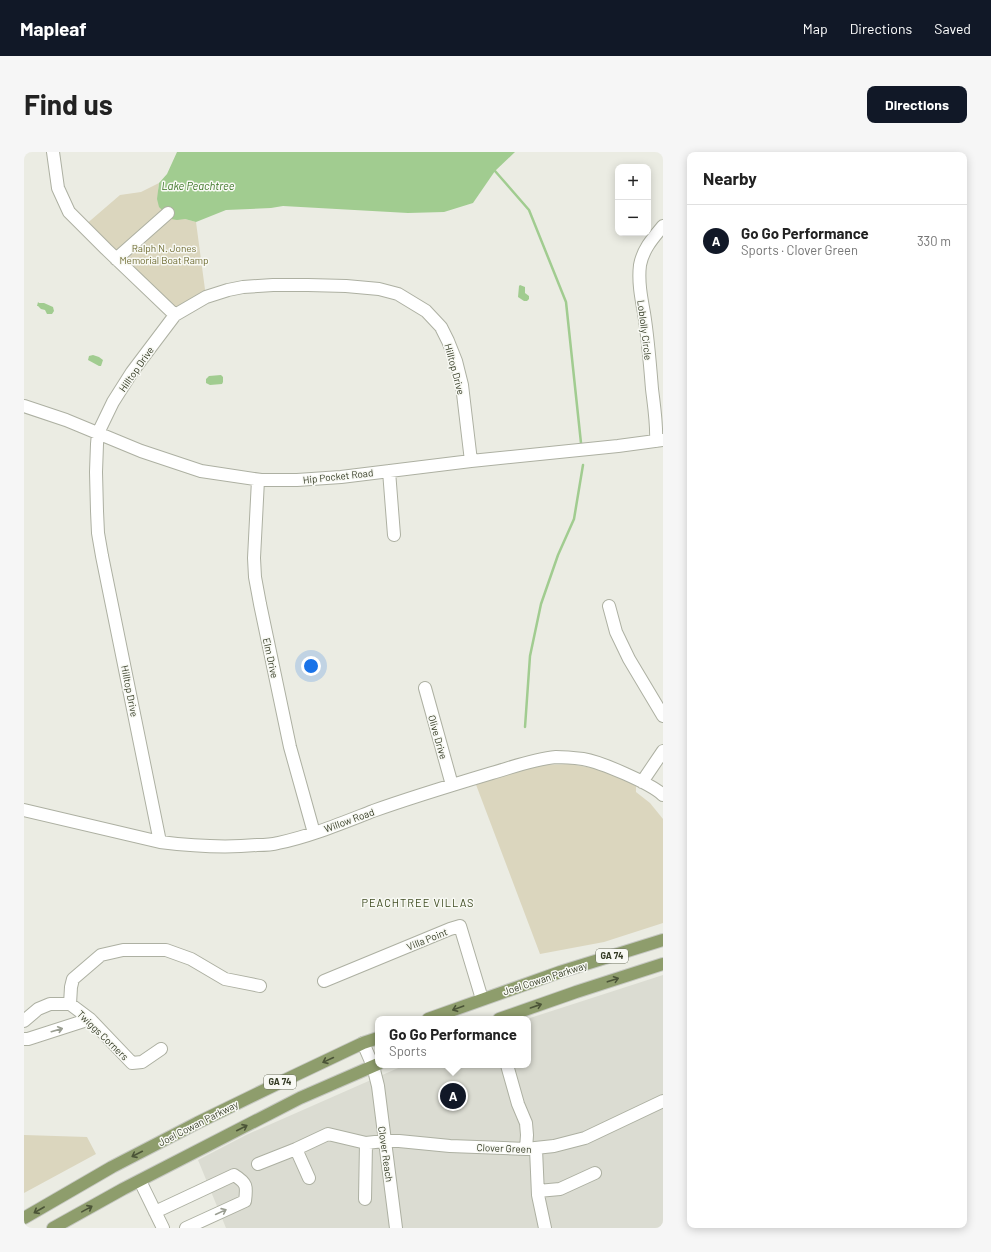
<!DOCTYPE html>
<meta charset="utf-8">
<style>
body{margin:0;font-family:Barlow,sans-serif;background:#f6f6f6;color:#222}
.controls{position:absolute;right:12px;top:12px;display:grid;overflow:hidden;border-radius:8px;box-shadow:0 2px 10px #0003}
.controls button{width:36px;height:36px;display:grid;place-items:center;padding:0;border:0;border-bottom:1px solid #e0e0e0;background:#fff;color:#222;font:20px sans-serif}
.you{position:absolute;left:287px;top:514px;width:14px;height:14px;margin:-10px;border:3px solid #fff;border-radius:50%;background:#1a73e8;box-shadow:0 0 0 6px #1a73e833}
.badge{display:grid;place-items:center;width:26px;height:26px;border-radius:50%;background:#111827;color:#fff;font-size:13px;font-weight:700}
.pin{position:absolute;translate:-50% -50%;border:2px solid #fff;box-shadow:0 1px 4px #0006}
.popup{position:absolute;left:351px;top:864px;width:156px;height:52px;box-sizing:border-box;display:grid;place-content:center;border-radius:8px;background:#fff;filter:drop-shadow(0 1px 3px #0005);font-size:13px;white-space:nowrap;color:#767676}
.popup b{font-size:15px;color:#222}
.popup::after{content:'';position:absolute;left:50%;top:100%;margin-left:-8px;border:8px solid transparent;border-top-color:#fff}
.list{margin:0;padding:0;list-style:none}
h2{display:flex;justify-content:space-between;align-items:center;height:52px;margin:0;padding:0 16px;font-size:17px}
h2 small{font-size:13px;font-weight:400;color:#767676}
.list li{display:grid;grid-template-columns:26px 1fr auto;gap:12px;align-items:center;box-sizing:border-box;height:72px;padding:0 16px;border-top:1px solid #e0e0e0}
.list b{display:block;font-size:15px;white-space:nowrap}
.list p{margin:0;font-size:13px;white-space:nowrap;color:#767676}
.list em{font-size:13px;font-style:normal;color:#767676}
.map{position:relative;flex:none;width:639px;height:1076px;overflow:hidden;border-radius:8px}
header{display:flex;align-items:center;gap:24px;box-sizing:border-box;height:56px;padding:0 20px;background:#111827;color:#fff}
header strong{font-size:19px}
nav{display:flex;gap:22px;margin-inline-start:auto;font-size:14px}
.intro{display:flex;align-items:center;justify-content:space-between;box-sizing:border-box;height:96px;padding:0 24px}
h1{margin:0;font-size:28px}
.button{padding:10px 18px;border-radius:8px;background:#111827;color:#fff;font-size:14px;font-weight:700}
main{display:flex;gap:24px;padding:0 24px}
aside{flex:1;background:#fff;border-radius:8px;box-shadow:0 2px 10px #0003}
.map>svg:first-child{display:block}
.built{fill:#dbdcd2}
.green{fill:#dbd6be}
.water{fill:#a1cc90}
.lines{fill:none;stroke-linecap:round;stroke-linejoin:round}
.stream{stroke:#a1cc90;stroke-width:2.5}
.minor-casing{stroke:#adb0a2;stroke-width:14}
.major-casing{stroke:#c6c8c2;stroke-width:14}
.minor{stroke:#fff;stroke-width:12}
.major{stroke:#8e9d6c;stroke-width:12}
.oneway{stroke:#4b5437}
.oneway2{stroke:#9a9e92}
.labels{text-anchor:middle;stroke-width:3;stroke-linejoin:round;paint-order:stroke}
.shield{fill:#f8f9f4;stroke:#707563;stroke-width:1}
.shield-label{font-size:9px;font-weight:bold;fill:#353c25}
.park-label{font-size:10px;fill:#6f6c32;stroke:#f8f9f4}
.street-label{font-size:10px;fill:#353c25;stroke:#f8f9f4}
.water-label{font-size:11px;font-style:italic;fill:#397324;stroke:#f8f9f4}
.neighbourhood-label{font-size:11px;letter-spacing:1px;fill:#3f4c22;stroke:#f8f9f4}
</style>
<header>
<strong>Mapleaf</strong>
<nav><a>Map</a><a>Directions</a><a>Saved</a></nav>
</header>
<div class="intro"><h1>Find us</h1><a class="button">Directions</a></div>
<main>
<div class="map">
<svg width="639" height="1076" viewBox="0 0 639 1076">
<rect width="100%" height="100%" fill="#ebece3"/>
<path class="built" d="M639,823v253h-437l-28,-68 48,-25 159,-70h123v-46h-1z"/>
<path class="green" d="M135,31l-1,6 24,30h3l11,3 10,75 -31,18 -91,-89 36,-31 21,-3z
M547,612l32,6 33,16v6l14,11 13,16v104l-59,19 -64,12 -65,-172 64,-17z
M0,983l63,2 9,17 -72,39z"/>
<path class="water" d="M153,0h338l-20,19 -22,32 -29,9 -36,1 -125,-7 -12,2 -45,2 -30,12 -11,-3 -8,1 -6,-1 -12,-12 -2,-8 2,-16 8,-9z
M496,133l5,2v6l4,3v3l-2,2h-3l-6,-4 1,-11z
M14,150l1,1h5l9,4 1,4 -2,3h-5l-2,-4 -4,-1 -3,-3h-1z
M69,203l6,2 4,3 -2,6h-2l-11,-6 1,-4z
M197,223l2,2v5l-1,2 -12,1 -4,-2v-4l3,-3z"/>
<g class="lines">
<path class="stream" d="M471,19l34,39 37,92 15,141
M501,575l5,-71 11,-52 17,-49 16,-36 9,-54"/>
<g class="minor-casing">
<path id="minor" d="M29,0l5,36 11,24 37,37 69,66
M92,107l52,-46
M0,254l42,14 75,31 60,20 60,9h36l44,-3 130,-16 147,-15 45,-6
M632,289c1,-17 -2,-35 -4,-52 -2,-25 -4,-51 -8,-76 -3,-16 -6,-32 -4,-48 3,-16 13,-27 23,-39
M365,319l5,64
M234,328l-4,78 1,19 5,27 30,143 24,86
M585,454l7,26 13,27 34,57
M401,536l27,97
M618,630l21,-31
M0,658l136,32c32,4 65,6 97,3 7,0 14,0 21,-2 33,-7 64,-20 95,-32 39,-14 79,-26 119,-38 21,-6 42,-14 64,-16 9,0 19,1 27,2 18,3 67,24 80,36
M136,690l-58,-286 -4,-23 -1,-22 -1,-39 1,-28 1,-11 15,-31 19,-30 43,-57 31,-18 22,-7 15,-3 30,-2h35l38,1 33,3 19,5 28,17 15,16 7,14 8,20 6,24 9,76
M300,829l126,-52 10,-3 22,73
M46,852l1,-17 2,-8 28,-24 22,-5h43l25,9 34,20 35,7
M0,869l14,-12 12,-5h20l20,15 42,44 10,-1 19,-13
M0,887h4l62,-20
M339,891l10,23 5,20 18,142
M483,913l11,39 8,19 1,12 -1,14
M272,997l13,29
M512,997l2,46 7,33
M234,1012l38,-15 32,-15 38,9 18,-2h15l51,5 76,3 28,-3 31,-8 78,-37
M116,1029l23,47
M514,1039l22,-2 35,-16
M341,1047l1,-56
M131,1060l79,-37c13,8 13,11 11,26l-59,27"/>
</g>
<g class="major-casing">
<path id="major" d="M404,867l132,-47 103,-32
M475,867l77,-27 87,-28
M0,1066l88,-51 85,-44 86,-42 80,-38 15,-5
M29,1076l70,-39 177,-91 78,-34"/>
</g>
<use href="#minor" class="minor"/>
<use href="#major" class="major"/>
</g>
<defs><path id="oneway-shaft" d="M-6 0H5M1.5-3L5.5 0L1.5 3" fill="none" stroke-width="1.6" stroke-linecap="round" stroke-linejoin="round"/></defs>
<g class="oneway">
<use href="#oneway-shaft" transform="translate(589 828) rotate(-18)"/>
<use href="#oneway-shaft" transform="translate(512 854) rotate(-19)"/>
<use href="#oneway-shaft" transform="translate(434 856) rotate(160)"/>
<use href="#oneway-shaft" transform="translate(304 908) rotate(155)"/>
<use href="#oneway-shaft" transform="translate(218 976) rotate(-27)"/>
<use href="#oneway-shaft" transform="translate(113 1002) rotate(153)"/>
<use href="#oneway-shaft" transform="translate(63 1057) rotate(-29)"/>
<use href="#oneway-shaft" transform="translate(15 1058) rotate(150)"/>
</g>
<g class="oneway2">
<use href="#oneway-shaft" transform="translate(33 878) rotate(-16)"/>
<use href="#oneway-shaft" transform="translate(197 1060) rotate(-25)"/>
</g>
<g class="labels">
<g class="shield">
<rect x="572" y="797" width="32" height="14" rx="3"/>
<rect x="240" y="923" width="32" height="14" rx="3"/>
</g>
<g class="shield-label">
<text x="588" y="807">GA 74</text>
<text x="256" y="933">GA 74</text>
</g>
<g class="park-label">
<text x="140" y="100">Ralph N. Jones<tspan x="140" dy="12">Memorial Boat Ramp</tspan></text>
</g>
<g class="street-label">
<text transform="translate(621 178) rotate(83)" y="4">Loblolly Circle</text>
<text transform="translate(112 217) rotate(-55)" y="4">Hilltop Drive</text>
<text transform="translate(431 217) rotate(75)" y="4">Hilltop Drive</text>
<text transform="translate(314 324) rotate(-6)" y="4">Hip Pocket Road</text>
<text transform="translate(247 506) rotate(78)" y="4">Elm Drive</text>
<text transform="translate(106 539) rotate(79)" y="4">Hilltop Drive</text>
<text transform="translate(414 585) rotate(74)" y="4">Olive Drive</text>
<text transform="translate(325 668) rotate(-20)" y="4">Willow Road</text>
<text transform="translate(403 787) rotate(-22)" y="4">Villa Point</text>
<text transform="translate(521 826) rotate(-18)" y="4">Joel Cowan Parkway</text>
<text transform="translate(79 883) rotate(44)" y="4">Twiggs Corners</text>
<text transform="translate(174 971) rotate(-27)" y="4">Joel Cowan Parkway</text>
<text transform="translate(480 996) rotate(2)" y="4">Clover Green</text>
<text transform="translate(362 1002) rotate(82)" y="4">Clover Reach</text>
</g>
<g class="water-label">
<text x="174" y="38">Lake Peachtree</text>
</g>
<g class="neighbourhood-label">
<text x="394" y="755">PEACHTREE VILLAS</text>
</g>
</g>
</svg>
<div class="controls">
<button>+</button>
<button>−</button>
</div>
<div class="you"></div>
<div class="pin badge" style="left:429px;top:944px">A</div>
<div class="popup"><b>Go Go Performance</b>Sports</div>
</div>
<aside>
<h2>Nearby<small></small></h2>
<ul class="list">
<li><span class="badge">A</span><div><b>Go Go Performance</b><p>Sports · Clover Green</p></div><em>330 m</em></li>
</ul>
</aside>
</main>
